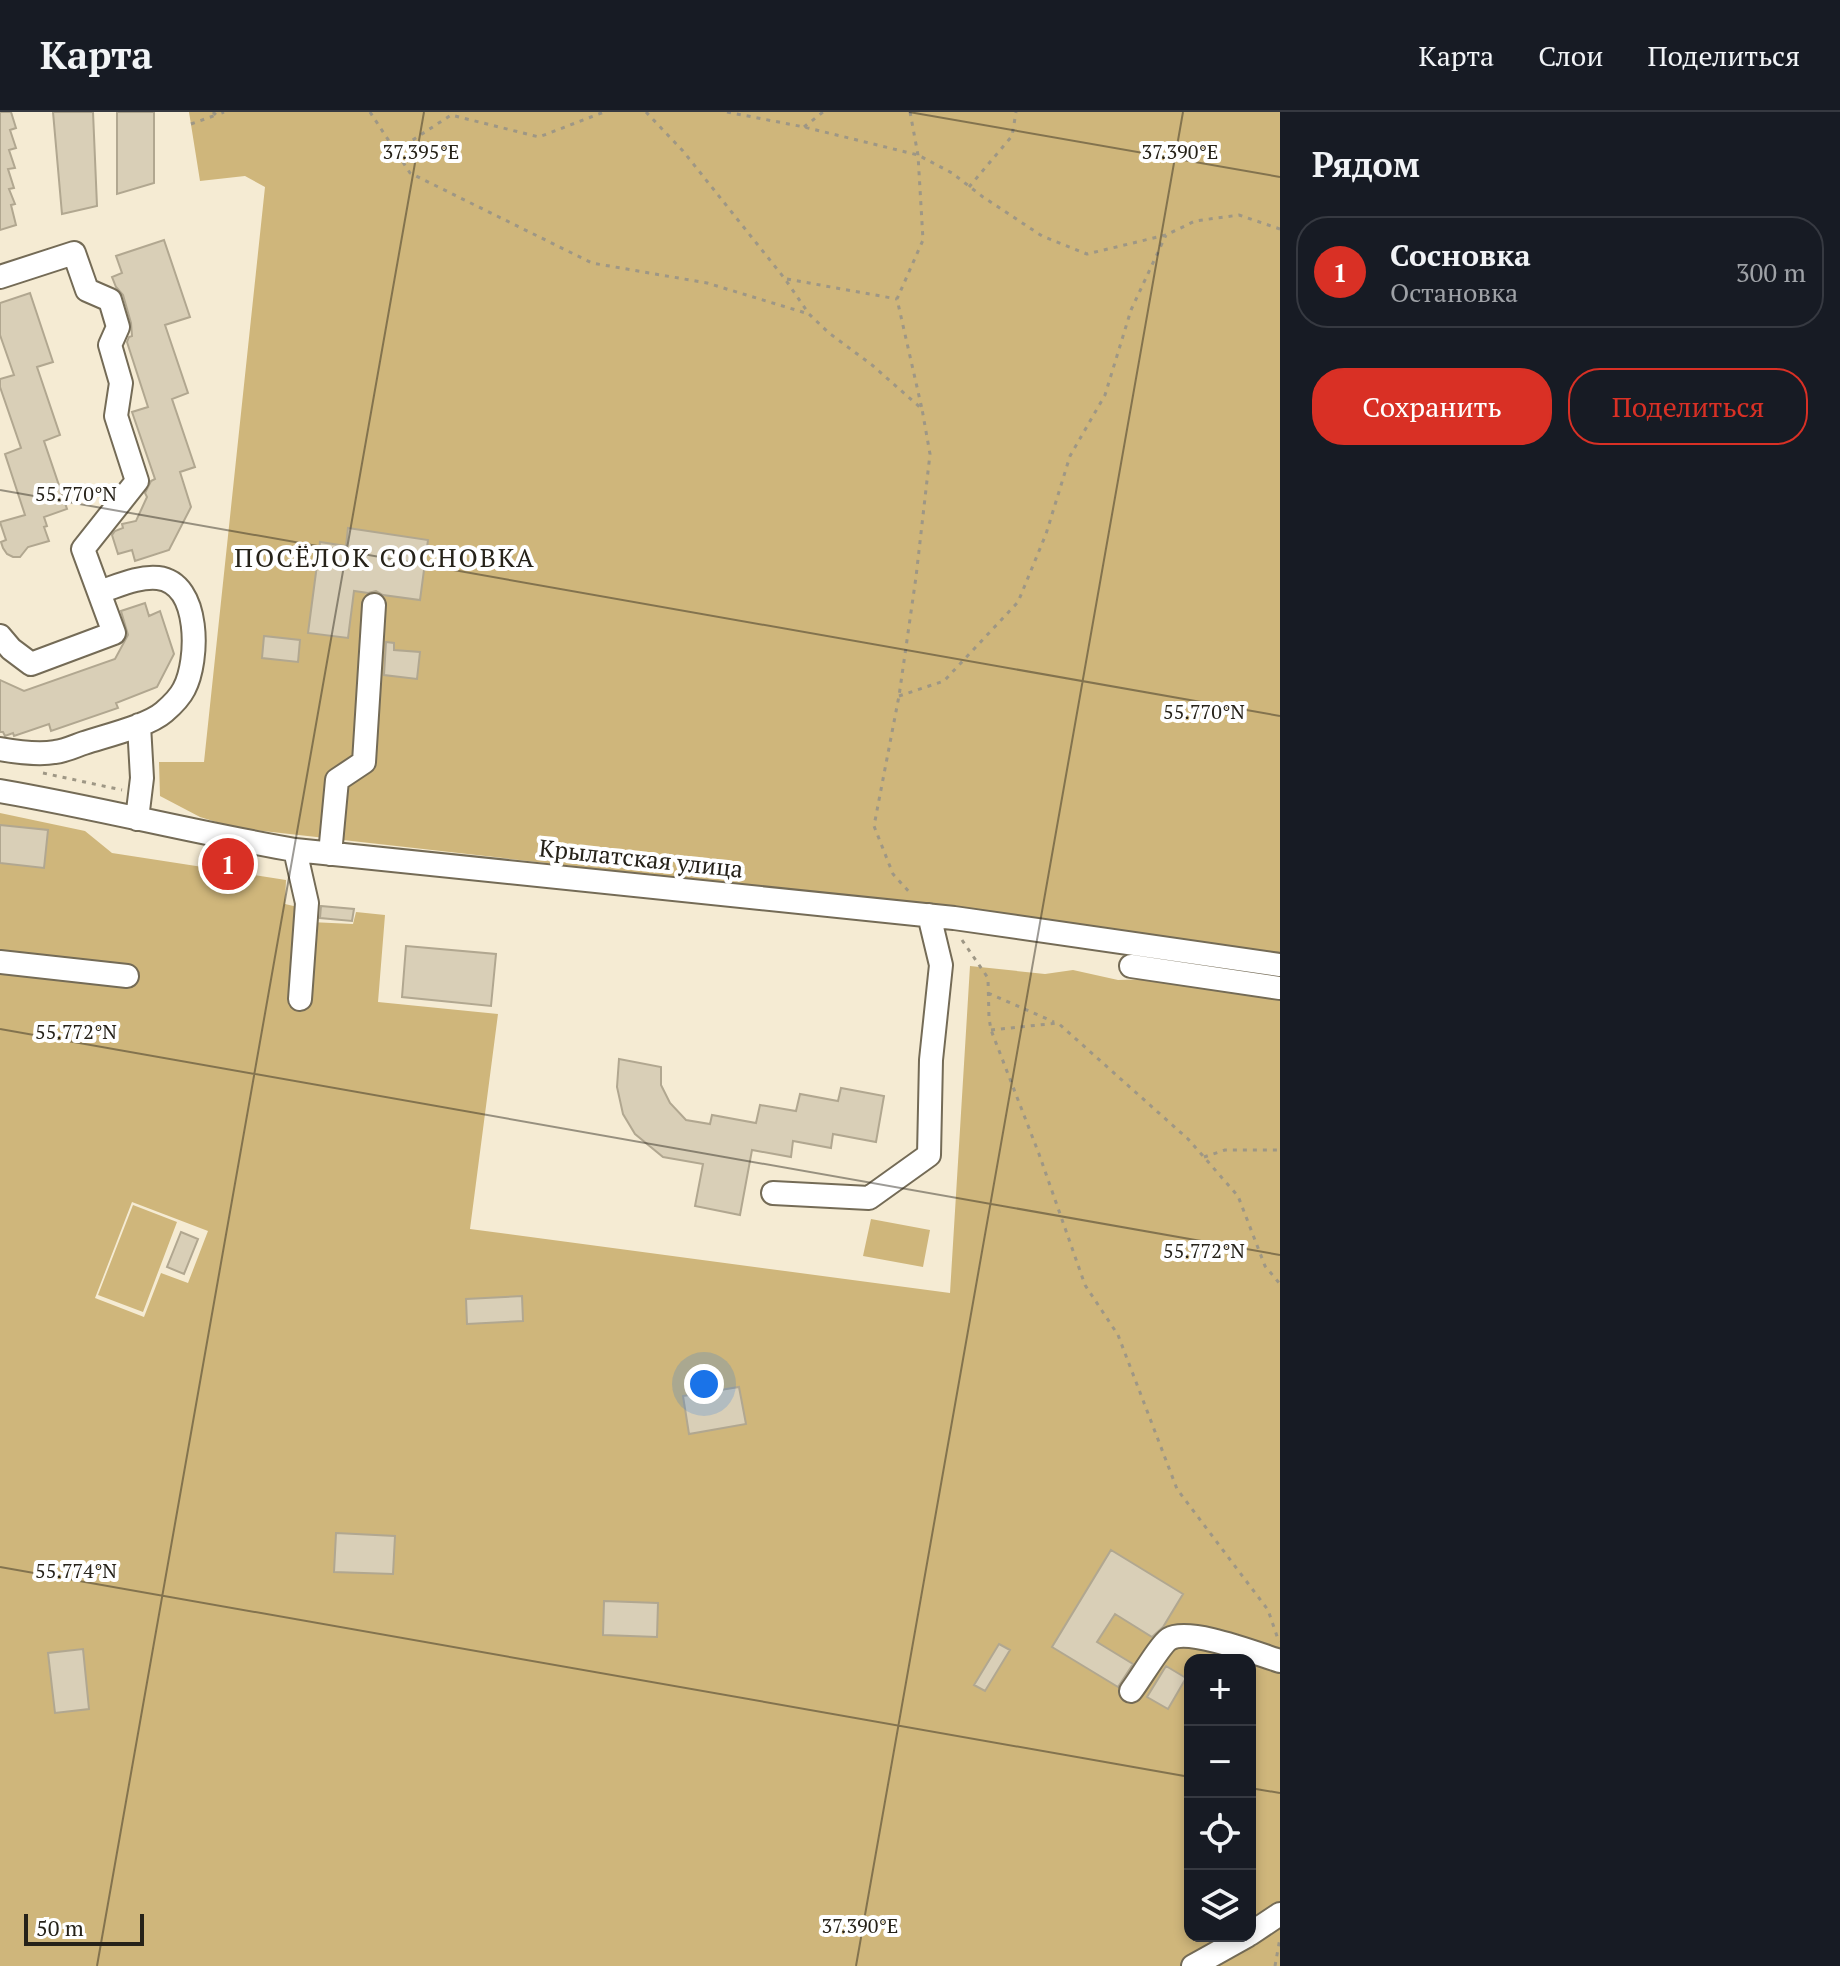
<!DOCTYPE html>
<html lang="ru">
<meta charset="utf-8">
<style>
body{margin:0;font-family:"PT Serif",serif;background:#20242c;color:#f1f3f6}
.controls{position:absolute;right:24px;bottom:24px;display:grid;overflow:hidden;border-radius:16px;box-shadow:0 4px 12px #0003}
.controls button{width:72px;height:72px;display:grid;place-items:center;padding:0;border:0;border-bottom:2px solid #363941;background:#171b24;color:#f1f3f6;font:40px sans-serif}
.scale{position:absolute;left:24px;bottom:20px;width:120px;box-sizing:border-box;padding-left:8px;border:4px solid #262219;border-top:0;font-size:22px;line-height:28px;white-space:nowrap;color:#262219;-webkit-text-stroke:6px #fff;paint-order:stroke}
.you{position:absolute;left:704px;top:1272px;width:28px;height:28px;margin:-20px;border:6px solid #fff;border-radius:50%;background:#1a73e8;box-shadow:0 0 0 12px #1a73e833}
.badge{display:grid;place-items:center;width:52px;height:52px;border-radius:50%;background:#d93025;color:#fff;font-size:26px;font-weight:700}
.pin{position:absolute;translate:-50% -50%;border:4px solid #fff;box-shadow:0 2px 8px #0006}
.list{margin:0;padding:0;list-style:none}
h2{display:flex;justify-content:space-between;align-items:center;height:104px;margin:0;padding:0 32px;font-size:34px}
h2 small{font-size:26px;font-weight:400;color:#9ea1a6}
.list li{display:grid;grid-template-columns:52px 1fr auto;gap:24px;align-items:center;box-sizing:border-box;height:112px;margin:0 16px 16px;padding:0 16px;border:2px solid #363941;border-radius:32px}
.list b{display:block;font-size:30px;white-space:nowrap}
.list p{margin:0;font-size:26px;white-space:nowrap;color:#9ea1a6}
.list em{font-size:26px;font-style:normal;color:#9ea1a6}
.actions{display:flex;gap:16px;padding:24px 32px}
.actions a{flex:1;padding:18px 0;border:2px solid #d93025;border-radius:32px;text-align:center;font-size:28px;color:#d93025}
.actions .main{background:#d93025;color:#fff}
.icon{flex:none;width:44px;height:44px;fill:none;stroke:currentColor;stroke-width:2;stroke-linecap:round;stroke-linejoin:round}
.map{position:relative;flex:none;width:1280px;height:1854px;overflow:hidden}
header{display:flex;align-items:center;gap:48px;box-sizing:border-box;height:112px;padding:0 40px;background:#171b24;border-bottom:2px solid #363941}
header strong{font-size:38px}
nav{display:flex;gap:44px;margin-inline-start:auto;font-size:28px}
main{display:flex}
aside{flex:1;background:#171b24}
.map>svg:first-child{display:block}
.green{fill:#cfb67b;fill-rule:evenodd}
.building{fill:#d9cfb7;stroke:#b1a790;stroke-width:2}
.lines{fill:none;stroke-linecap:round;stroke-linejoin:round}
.minor-casing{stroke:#746b56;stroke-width:26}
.path{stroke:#9e9785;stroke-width:3;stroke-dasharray:4 6;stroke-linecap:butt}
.minor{stroke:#fff;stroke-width:22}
.ticks{fill:none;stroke:#262219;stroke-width:2;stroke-opacity:0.45}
.labels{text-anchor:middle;stroke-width:8;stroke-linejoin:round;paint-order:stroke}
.street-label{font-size:24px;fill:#262219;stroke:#fff}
.neighbourhood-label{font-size:26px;letter-spacing:2px;fill:#262219;stroke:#fff}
.ticks-label{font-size:20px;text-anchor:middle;fill:#262219;stroke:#fff;stroke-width:8;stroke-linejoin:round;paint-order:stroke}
</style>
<header>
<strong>Карта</strong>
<nav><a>Карта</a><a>Слои</a><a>Поделиться</a></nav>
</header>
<main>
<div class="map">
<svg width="1280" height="1854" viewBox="0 0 1280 1854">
<rect width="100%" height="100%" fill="#f5ebd3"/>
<path class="green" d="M189,0h1091v842l-307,-43 -737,-83 -36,-11 -40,-21 -1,-34h45l61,-575 -20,-11 -45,5z
M0,701l85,18 27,22 174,27 -1,24 17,4 8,14 43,2 3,-12 29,3 -7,87 120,12 -28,215 480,64 20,-327 75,8 28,-4 45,10 38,-1 124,18v969h-1280zM132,1090l76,29 -20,52 -27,-10 -17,44 -49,-19zM1190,1548h60v276h-60z
M133,1093l44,17 -34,90 -45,-17z
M871,1107l59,11 -7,37 -60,-11z"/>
<path class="building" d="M0,0h11l5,16 -6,2 6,18 -7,2 6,18 -7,1 6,19 -5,1 6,15 -4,1 5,20 -16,5z
M53,0h40l4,94 -35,8z
M117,0h37v71l-37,11z
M164,128l26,77 -25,8 23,68 -16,6 23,68 -15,5 11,35 -22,43 -34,11 -3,-11 -14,4 -6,-19 3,-4 8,-3 -1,-4 14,-3 11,-24 -2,-4 6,-12 4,-2 -23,-67 16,-5 -21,-65 2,-5 3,-1 -1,-13 -8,-28 -7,-8 -4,-10 10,-4 -6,-17z
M30,181l23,69 -16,5 23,68 -16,6 23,68 -23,8 3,9 -3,1 5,14 -21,6 -8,10h-7l-6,-3 -4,-6 -2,-6 5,-2 -6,-18 25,-7 -20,-61 16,-6 -21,-61v-8l14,-4 -14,-40v-32z
M348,416l80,12 -8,60 -37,-5 -7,-4 -8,2 -14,-2 -6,47 -40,-5 12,-91 26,4z
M145,491l4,13 11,-5 14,43 -17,33 -41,16 2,5 -67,23 -2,-7 -35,12 -1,-3 -8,3 -2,-4h-3v-52l24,11 91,-32 13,-24 -7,-24z
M264,524l36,4 -2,22 -36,-4z
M386,530l8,1v7l26,2 -3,27 -33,-4z
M0,713l48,5 -4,38 -44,-5z
M321,794l33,3 -2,12 -32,-3z
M406,834l90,8 -5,52 -89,-9z
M619,947l42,8v18l9,18 16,17 24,4 2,-9 44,8 4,-18 36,6 4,-17 38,7 3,-13 43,8 -8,46 -43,-8 -2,14 -38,-7 -2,16 -39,-7 -12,65 -45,-9 8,-42 -40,-7 -28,-23 -12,-20 -6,-27z
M181,1120l17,7 -14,35 -17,-7z
M522,1184l1,25 -56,3 -1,-25z
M739,1275l7,37 -57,10 -6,-38z
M336,1421l59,3 -2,38 -59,-2z
M1111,1438l72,44 -20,33 -11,10 -37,-23 -18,28 36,22 -15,23 -66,-40z
M604,1489l54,2 -1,34 -54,-2z
M999,1532l11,6 -25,41 -11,-6z
M83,1537l6,60 -34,4 -7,-60z
M1166,1554l20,12 -18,31 -21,-12z"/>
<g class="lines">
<g class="minor-casing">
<path id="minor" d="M0,165l74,-24 13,37 23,10 8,27 -8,18 11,38 -5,33 21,65 -54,68 31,84 -83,31 -20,-15 -11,-13
M0,637c17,3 38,6 55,3 10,-1 20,-6 29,-9 21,-7 64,-17 80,-31 7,-6 16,-15 20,-23 15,-28 17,-106 -26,-111 -20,-2 -40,8 -59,14
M0,679c99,17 196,42 295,59l659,68 326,47
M137,707l5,-41 -3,-53
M295,738l12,53 -7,96
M330,742l7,-74 27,-18 10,-157
M0,850l127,14
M1131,854l149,22
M773,1081l96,5 60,-43 2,-95 10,-95 -12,-50
M1131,1579c8,-10 29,-46 38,-52 20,-12 88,15 111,22
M1250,1822l30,-20
M1193,1854l54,-30"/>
</g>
<path class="path" d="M213,0l3,3 8,-3
M370,0l40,61 182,90 115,20 102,31
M646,0l37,39 102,128 24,35 20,19 43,32 50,44 8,45 -14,123 -17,119 -25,130 19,48 18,20
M727,0l77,15 114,28 34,18 31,24 59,39 45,18 79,-19 29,-14 44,-6 41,14
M910,0l8,43 5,85 -26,59 25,110
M191,12l25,-9
M804,15l19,-15
M396,39l55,-36 88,22 65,-25
M969,75l43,-51 4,-24
M787,167l110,20
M899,584l45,-15 74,-79 28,-68 24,-78 35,-61 26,-85 35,-75
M43,661l79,17
M962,828l26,38 1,40 2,12 48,124 46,131 33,50 59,154 91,121 11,32
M988,881l66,29
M991,918l67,-7 130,116 50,57 27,70 15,18
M1204,1045l21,-7h55
M1275,1854l5,-28"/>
<use href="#minor" class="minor"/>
</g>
<path class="ticks" d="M909,0l371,65M0,378l1280,226M0,917l1280,226M0,1455l1190,210M1250,1676l30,5M97,1854l327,-1854M856,1854l327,-1854"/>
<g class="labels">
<g class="street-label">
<text transform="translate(641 747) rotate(6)" y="8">Крылатская улица</text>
</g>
<g class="neighbourhood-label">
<text x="385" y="455">ПОСЁЛОК СОСНОВКА</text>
</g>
</g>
<g class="ticks-label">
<text x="421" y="47">37.395°E</text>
<text x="1180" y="47">37.390°E</text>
<text x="76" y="389">55.770°N</text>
<text x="1204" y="607">55.770°N</text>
<text x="76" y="927">55.772°N</text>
<text x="1204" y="1146">55.772°N</text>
<text x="76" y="1466">55.774°N</text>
<text x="860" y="1821">37.390°E</text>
</g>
</svg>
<div class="controls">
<button>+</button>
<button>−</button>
<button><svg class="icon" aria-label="locate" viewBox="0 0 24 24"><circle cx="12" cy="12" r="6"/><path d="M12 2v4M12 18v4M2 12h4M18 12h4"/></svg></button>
<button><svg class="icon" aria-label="layers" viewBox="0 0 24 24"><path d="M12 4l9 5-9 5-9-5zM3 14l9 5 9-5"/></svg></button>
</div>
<div class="scale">50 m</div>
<div class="you"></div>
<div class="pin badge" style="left:228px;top:752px">1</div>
</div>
<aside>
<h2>Рядом<small></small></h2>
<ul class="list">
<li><span class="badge">1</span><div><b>Сосновка</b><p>Остановка</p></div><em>300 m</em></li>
</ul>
<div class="actions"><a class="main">Сохранить</a><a>Поделиться</a></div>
</aside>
</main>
